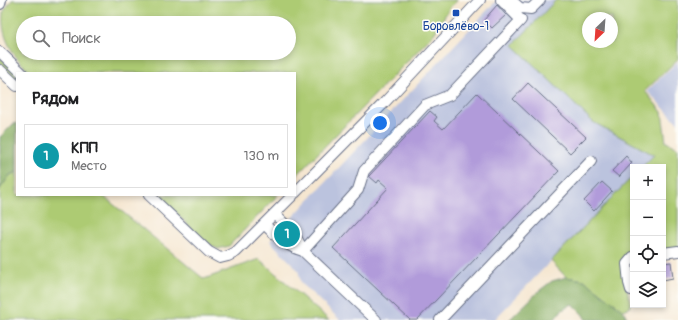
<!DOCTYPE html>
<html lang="ru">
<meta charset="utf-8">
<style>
body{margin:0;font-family:Pangolin,sans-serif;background:#f6f6f6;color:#202124}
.controls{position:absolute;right:12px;bottom:12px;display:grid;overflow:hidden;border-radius:0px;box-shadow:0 2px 6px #0003}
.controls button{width:36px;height:36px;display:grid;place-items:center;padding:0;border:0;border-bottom:1px solid #e0e0e0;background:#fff;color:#202124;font:20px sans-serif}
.compass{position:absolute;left:582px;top:12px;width:36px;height:36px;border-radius:50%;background:#fff;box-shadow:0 2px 6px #0003;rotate:205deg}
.you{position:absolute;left:380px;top:123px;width:14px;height:14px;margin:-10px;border:3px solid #fff;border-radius:50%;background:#1a73e8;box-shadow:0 0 0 6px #1a73e833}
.badge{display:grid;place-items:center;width:26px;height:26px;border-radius:50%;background:#1f6fb2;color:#fff;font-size:13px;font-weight:700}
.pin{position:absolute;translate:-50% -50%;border:2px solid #fff;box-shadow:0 1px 4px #0006}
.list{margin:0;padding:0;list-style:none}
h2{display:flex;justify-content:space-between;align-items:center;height:52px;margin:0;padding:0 16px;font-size:17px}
h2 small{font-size:13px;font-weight:400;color:#757577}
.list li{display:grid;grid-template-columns:26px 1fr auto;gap:12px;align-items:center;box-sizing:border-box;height:64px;margin:0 8px 8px;padding:0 8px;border:1px solid #e0e0e0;border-radius:0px}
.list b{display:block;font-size:15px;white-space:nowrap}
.list p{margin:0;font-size:13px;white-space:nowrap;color:#757577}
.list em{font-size:13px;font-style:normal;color:#757577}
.icon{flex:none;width:22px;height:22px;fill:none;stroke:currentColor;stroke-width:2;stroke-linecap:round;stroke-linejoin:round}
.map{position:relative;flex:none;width:678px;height:320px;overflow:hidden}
.search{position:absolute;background:#fff;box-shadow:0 2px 6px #0003;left:16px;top:16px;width:280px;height:44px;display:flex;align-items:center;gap:10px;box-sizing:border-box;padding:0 14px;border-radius:22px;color:#757577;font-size:15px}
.panel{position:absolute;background:#fff;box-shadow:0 2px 6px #0003;left:16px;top:72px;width:280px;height:124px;border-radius:0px}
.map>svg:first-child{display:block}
.industrial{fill:#bbc3de}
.green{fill:#adcb73;stroke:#647d68;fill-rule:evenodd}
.forest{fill:#8aaf65;stroke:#526f62}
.building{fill:#b19bda}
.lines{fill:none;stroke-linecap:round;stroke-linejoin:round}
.minor-casing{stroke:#676f86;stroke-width:12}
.minor{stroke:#fff;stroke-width:10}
.transit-dot{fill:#1a4fb4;stroke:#fdfcf7;stroke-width:1.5}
.labels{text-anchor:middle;stroke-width:3;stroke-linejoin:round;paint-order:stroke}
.transit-label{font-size:12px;fill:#164399;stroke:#fdfcf7}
</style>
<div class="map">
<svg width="678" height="320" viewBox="0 0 678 320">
<rect width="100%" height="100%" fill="#fdfcf7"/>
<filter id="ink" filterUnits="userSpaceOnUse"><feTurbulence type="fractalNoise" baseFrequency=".025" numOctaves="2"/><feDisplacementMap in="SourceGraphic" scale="8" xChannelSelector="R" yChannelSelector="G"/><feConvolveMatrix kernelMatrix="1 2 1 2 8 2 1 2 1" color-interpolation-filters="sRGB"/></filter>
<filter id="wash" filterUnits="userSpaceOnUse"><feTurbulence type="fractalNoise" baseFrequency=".012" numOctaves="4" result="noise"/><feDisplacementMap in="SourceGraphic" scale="16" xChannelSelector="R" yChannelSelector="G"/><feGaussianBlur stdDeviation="0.9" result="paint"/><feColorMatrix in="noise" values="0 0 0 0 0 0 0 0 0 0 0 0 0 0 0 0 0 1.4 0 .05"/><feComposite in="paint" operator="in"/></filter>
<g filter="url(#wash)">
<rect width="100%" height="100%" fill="#f5e6d0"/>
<path class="industrial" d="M497,0h59l-42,45 79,77 61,33 -12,12h-9v9l-139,144h-154l-39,-37 -3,-13 -28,-29z
M678,61v62l-31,-32z"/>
<path class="green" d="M12,0h446l-8,7 -16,27 -139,143v-104h-264c-16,-15 -31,-35 -28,-60 2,-4 6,-9 9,-13zM23,23h266v30h-266z
M556,0h122v59l-33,32 17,21 4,30 12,6v100l-15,2v-83h-21l12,-12 -61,-33 -80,-77zM588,18h24v24h-24z
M0,57l17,16v6l-17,-16z
M17,172v23h85l102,84 55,-20 70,61h-329v-131l10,-14z
M633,176v78l-9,6 -1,9 8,38 -8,3 -39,-30 -18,-3 -15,-16z
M157,195h121l-49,51 -11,3 -11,-6z"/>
<path class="forest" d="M17,123v49l-7,3 -10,14v-52l13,-13z
M566,277l18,3 39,30 5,10h-42l-3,-5 -11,-11 -11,7 -7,9h-45l31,-30 12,-9z"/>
<g id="blocks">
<path class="building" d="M497,5l9,10 -14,13 -8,-8z
M528,83l58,54 -16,16 -57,-54z
M477,93l82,78 -142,149h-7l-77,-72 55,-60 -9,-8 -2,3 -8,-7 61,-65 7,6 -3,4 9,8z
M626,156l6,7 -13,14 -7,-6z
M602,182l10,9 -18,20 -10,-10z
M671,262l2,16 -10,2v-17z"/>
</g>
</g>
<g filter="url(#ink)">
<use href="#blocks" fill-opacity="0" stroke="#676f86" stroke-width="1"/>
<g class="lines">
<g class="minor-casing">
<path id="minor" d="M511,0l9,8 11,1 9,-9
M0,4l1,-4
M0,52l22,21
M0,70l17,16
M295,193l90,-91 95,-102
M149,195l60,57 11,6 8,-2 8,-4 57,-57
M274,214c12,11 23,21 29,37
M264,224c13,12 21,22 39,27l73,69
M303,251l55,-61 6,-19 61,-66 25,-10 71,-75 -20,-20
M663,253l15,-2
M633,257l-6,7 2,19 2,7 2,-1
M440,320l151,-159"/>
</g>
<use href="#minor" class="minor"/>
</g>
</g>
<rect class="transit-dot" x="452" y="9" width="8" height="8" rx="2"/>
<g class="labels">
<g class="transit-label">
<text x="456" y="30">Боровлёво-1</text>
</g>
</g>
</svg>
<div class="controls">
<button>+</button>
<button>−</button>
<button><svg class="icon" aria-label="locate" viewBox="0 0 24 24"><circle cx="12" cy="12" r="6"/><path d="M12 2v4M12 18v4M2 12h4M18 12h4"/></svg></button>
<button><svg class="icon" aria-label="layers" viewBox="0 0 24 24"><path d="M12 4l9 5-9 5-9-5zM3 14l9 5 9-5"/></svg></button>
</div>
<svg class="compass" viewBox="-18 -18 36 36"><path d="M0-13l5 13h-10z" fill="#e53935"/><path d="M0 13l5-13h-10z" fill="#757577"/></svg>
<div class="you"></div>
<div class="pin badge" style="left:287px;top:234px;background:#0f9aa8">1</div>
<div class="search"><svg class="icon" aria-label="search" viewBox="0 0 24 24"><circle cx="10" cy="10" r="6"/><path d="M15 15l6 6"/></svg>Поиск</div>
<section class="panel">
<h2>Рядом<small></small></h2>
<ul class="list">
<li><span class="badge" style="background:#0f9aa8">1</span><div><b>КПП</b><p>Место</p></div><em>130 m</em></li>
</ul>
</section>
</div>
